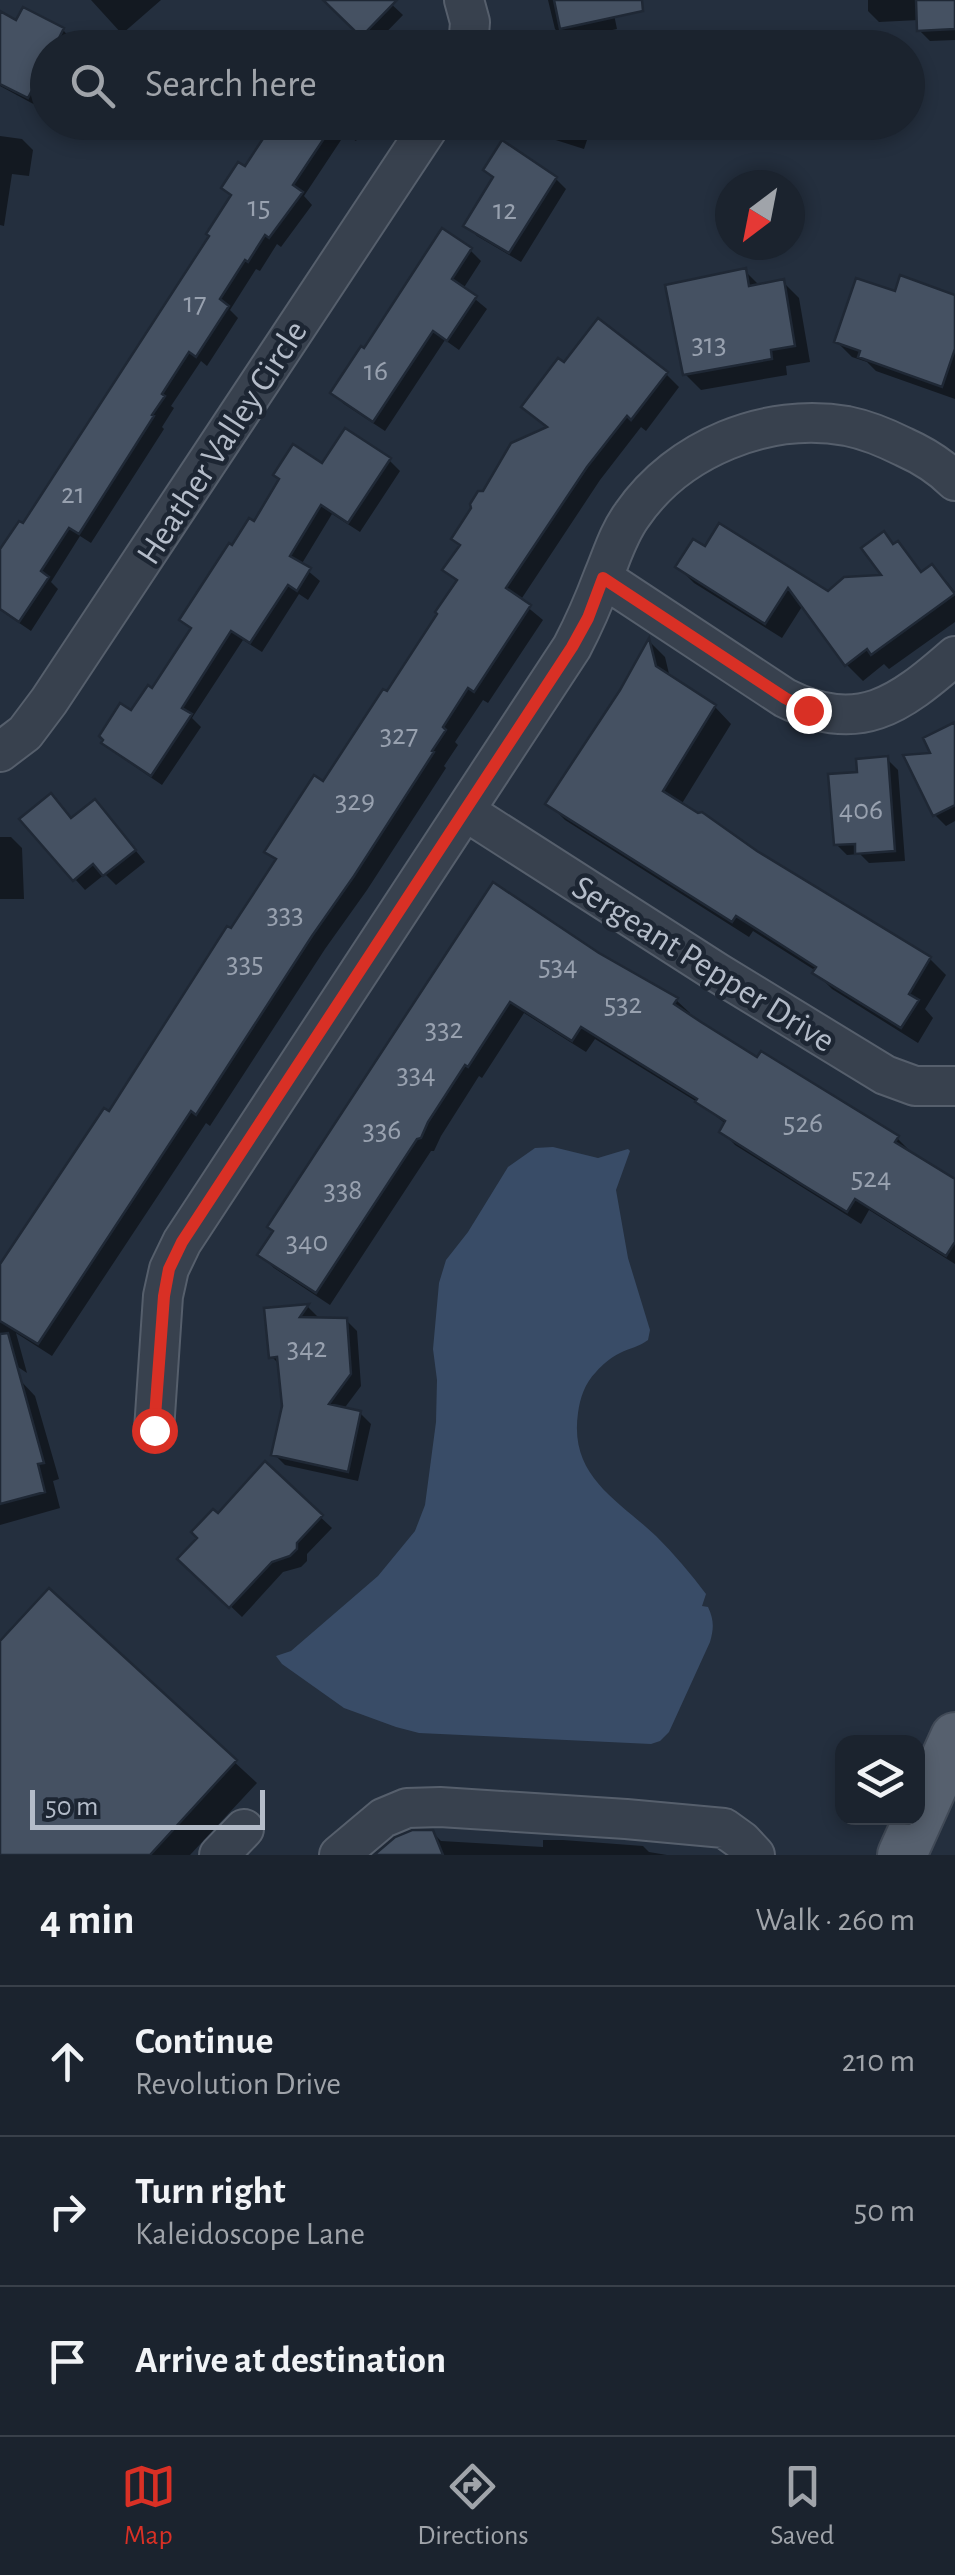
<!DOCTYPE html>
<meta charset="utf-8">
<style>
body{margin:0;font-family:"Alegreya Sans",sans-serif;background:#242b36;color:#f1f3f6}
.controls{position:absolute;right:30px;bottom:30px;display:grid;overflow:hidden;border-radius:20px;box-shadow:0 5px 15px #0003}
.controls button{width:90px;height:90px;display:grid;place-items:center;padding:0;border:0;border-bottom:2px solid #39404a;background:#1b232e;color:#f1f3f6;font:50px sans-serif}
.compass{position:absolute;left:715px;top:170px;width:90px;height:90px;border-radius:50%;background:#1b232e;box-shadow:0 5px 15px #0003;rotate:212deg}
.scale{position:absolute;left:30px;bottom:25px;width:235px;box-sizing:border-box;padding-left:10px;border:5px solid #b4bcc9;border-top:0;font-size:28px;line-height:35px;white-space:nowrap;color:#b4bcc9;-webkit-text-stroke:8px #1d2633;paint-order:stroke}
.stop{position:absolute;width:30px;height:30px;margin:-22px;border:8px solid #d93025;border-radius:50%;background:#fff}
.stop.end{background:#d93025;border-color:#fff;box-shadow:0 2px 10px #0008}
.list{margin:0;padding:0;list-style:none}
h2{display:flex;justify-content:space-between;align-items:center;height:130px;margin:0;padding:0 40px;font-size:42px}
h2 small{font-size:32px;font-weight:400;color:#a0a4aa}
.list li{display:grid;grid-template-columns:65px 1fr auto;gap:30px;align-items:center;box-sizing:border-box;height:150px;padding:0 40px;border-top:2px solid #39404a}
.list b{display:block;font-size:38px;white-space:nowrap}
.list p{margin:0;font-size:32px;white-space:nowrap;color:#a0a4aa}
.list em{font-size:32px;font-style:normal;color:#a0a4aa}
.icon{flex:none;width:55px;height:55px;fill:none;stroke:currentColor;stroke-width:2;stroke-linecap:round;stroke-linejoin:round}
.map{position:relative;flex:none;width:955px;height:1855px;overflow:hidden}
.search{position:absolute;background:#1b232e;box-shadow:0 5px 15px #0003;left:30px;right:30px;top:30px;height:110px;display:flex;align-items:center;gap:25px;box-sizing:border-box;padding:0 35px;border-radius:55px;color:#a0a4aa;font-size:38px}
.sheet{height:580px;background:#1b232e}
nav{display:flex;justify-content:space-around;align-items:center;box-sizing:border-box;height:140px;border-top:2px solid #39404a;background:#1b232e;font-size:28px;color:#a0a4aa}
nav a{display:grid;justify-items:center;gap:5px}
nav .on{color:#d93025}
.map>svg:first-child{display:block}
.water{fill:#394c67}
.shadow{fill:#0007}
.building{fill:#455162;stroke:#1f2835;stroke-width:2.5}
.lines{fill:none;stroke-linecap:round;stroke-linejoin:round}
.minor-casing{stroke:#565f6c;stroke-width:42}
.major-casing{stroke:#414a57;stroke-width:52}
.minor{stroke:#38414e;stroke-width:38}
.major{stroke:#56606e;stroke-width:48}
.route{stroke:#d93025;stroke-width:12}
.labels{text-anchor:middle;stroke-width:9;stroke-linejoin:round;paint-order:stroke}
.number-label{font-size:30px;fill:#98a1af}
.street-label{font-size:35px;fill:#b4bcc9;stroke:#1d2633}
</style>
<div class="map">
<svg width="955" height="1855" viewBox="0 0 955 1855">
<rect width="100%" height="100%" fill="#242f3e"/>
<path class="water" d="M553,1147l45,11 30,-9 2,2 -14,39 12,68 22,72 -2,10c-9,7 -18,8 -28,13 -9,4 -18,12 -24,19 -11,11 -16,26 -18,41 -9,63 39,86 78,123 18,18 35,38 50,58l-4,12 6,1c6,13 6,21 2,35l-41,90 -9,9 -9,3 -232,-11 -23,-6 -52,-19 -62,-44 -6,-8 15,-5 87,-75 37,-45 10,-26 11,-83 1,-42 -4,-31 6,-66 7,-23 22,-28 40,-65 27,-19z"/>
<path class="shadow" d="M91,0h70l-39,34z
M326,0h61l16,15 -30,31z
M548,0h63l6,29 -51,11 -11,-11z
M868,0h87v40l-25,1 -11,-11v-10l-40,2 -11,-11z
M17,23l46,7 10,11 -3,7h-22v43l-9,16 -39,-21v-54z
M277,122h91l-12,19 -11,-7 -41,62 8,9 -31,42 -4,-3 -17,27 -4,-2 -26,41 8,8 -31,48 -6,-5 -30,45 3,2 -12,19 2,2 -73,114 -11,-7 -29,46 7,7 -27,42 -31,-21v-56l24,-27 188,-290 33,-67z
M530,122h63l-9,27 -44,-14z
M0,136l22,3 11,11 -4,26 -17,-2 -8,52 -4,-1z
M556,179l10,10 -45,73 -44,-26 -11,-11z
M470,250l11,11 -18,28 24,20 -28,41 -14,-10 -60,91 -41,-27 -11,-11 32,-42z
M745,271l15,15 23,-4 16,16 11,64 -24,4 1,9 -86,15 -16,-16z
M896,294l59,3v102l-79,-28 -9,-9 -15,-5 -15,-15z
M565,366l101,8 13,13 -33,44 -5,-4 -41,53 -80,121 23,19 -55,83 -5,-3 -28,42 3,3 -14,21 2,2 -79,122 -42,59 -115,177 -4,-3 -154,233 -36,-23 11,40 -27,-18v-86l110,-155 167,-253 -9,-9 56,-68 63,-89 71,-112 -12,-13 16,-24 22,-52 65,-65 -25,-22z
M389,460l11,11 -40,61 -28,-18 -31,51 19,16 -12,19 -9,-6 -37,58 -19,-12 -51,78 9,9 -39,58 -47,-32 -11,-11 49,-51 39,-61 -10,-10 51,-72 22,-23 67,-58z
M884,534l11,12 3,-2 25,29 9,-6 16,16 7,9v30l-66,47 -5,-5 -21,17 -17,-17 -43,-59 -21,33 -88,-55 -16,-16 150,27 58,-16z
M650,642l15,15 5,21 45,29 16,17 -50,81 249,154 16,16 -21,34 8,9 -15,25 -86,-54 -17,-17 1,-1 -63,-40 -4,6 -184,-117 -16,-16 73,-112z
M955,725v96l-9,5 -11,-11z
M887,759l11,11 7,91 -36,2 -9,-9 -13,1 -11,-11 24,-69z
M105,813l40,49 -29,23 -11,-11 -20,16 -10,-11 -3,-59z
M0,837h11l11,11 2,51h-24z
M494,886l104,69 78,45 14,13 -2,3 70,44 139,78 13,13 -1,2 46,27v84l-86,-54 -8,14 -126,-79 -13,-14 4,-7 -24,-19 -107,-66 -9,13 -62,-39 -42,65 -3,-2 -38,60 -7,15h-3l-101,154 -56,-37 -14,-13z
M308,1307l10,10 -2,3h30l11,11 4,55 -18,24 17,3 11,11 -13,57 -73,-16 -11,-11 10,-48 -4,-41 -8,-8 -5,-46z
M19,1379l16,17 24,83 -6,2 7,27 -60,17v-140z
M265,1465l67,63 -25,26v7l-6,6 -18,5 -41,45 -61,-58z
M49,1591l208,192 -67,72h-190v-210z
M432,1832l9,9 102,6v-7h20l80,6 6,6 18,3h-289z"/>
<path class="building" d="M323,0h74l-36,37z
M554,0h88l1,11 -83,18z
M916,0h39v29l-38,2z
M23,7l41,21 -10,20h-6v12l-20,38 -28,-14v-73l16,9z
M274,122h61l-42,63 10,7 -34,46 -4,-3 -17,27 -3,-2 -25,39 9,7 -33,51 -7,-5 -27,42 3,2 -13,19 2,1 -75,118 -10,-6 -28,43 8,6 -30,45 -19,-13v-60l19,-28 4,2 186,-287 -3,-2 25,-39 -10,-7 17,-26 7,4z
M502,140l55,37 -48,76 -46,-27 30,-49 -10,-7z
M442,228l30,20 -20,31 25,17 -30,45 -14,-10 -60,91 -43,-29 31,-47 3,2z
M746,268l3,18 35,-7 11,67 -24,4 1,9 -89,16 -18,-90z
M900,275l55,20v54l-13,38 -84,-30 2,-6 -26,-9 22,-64 39,13z
M598,318l70,54 -37,48 -4,-4 -40,51 -81,121 25,17 -57,87 -6,-4 -25,39 3,3 -14,21 2,1 -80,124 -42,60 -116,179 -5,-4 -153,233 -38,-23v-57l104,-156 5,3 118,-185 4,2 45,-69 -12,-7 50,-77 9,6 60,-92 4,2 50,-77 -2,-2 22,-32 -15,-10 18,-25 -9,-6 20,-31 -1,-4 8,-13h5l28,-48 36,-16 -26,-20 37,-49 6,4z
M345,428l46,30 -43,65 -27,-18 -31,51 21,12 -14,23 -9,-6 -38,58 -19,-12 -49,77 10,6 -41,62 -50,-33 2,-3 -4,-4 21,-33 11,7 17,-25 4,3 39,-60 -12,-8 50,-77 3,2 17,-27 5,3 25,-42 -6,-4 20,-31 29,19z
M719,523l109,68 16,-14 37,-2 -20,-27 23,-17 9,13 5,-3 23,31 11,-8 23,30 -84,61 -4,-6 -22,17 -57,-78 -23,36 -90,-57 18,-28 12,7z
M649,638l7,28 60,39 -53,86 35,22 4,-1 55,39 174,106 -22,37 10,6 -18,28 -89,-55 4,-6 -80,-51 -4,6 -187,-118 75,-114z
M955,722v83l-22,11 -30,-61 27,-2 -7,-15z
M888,756l7,95 -40,3v-10l-21,1 -6,-71 29,-2 -1,-13z
M51,793l20,25 24,-19 41,51 -33,26 -10,-12 -20,17 -54,-62z
M493,882l106,71 79,45 -4,6 27,18 56,35 4,-6 138,85 -4,6 60,37v63l-9,14 -91,-57 -8,13 -44,-27 -84,-53 6,-11 -30,-19 2,-3 -116,-72 -9,14 -62,-39 -42,65 -3,-2 -37,57 -7,16 -4,1 -101,154 -59,-38 16,-24 -6,-4z
M309,1304l-9,13 47,1 4,56 -22,30 32,7 -13,61 -77,-17 11,-49 -5,-49 -8,1 -5,-50z
M8,1333l36,130 -6,1 7,28 -45,12v-170z
M265,1461l58,54 -26,28v6l-7,7 -18,6 -43,46 -52,-49 20,-21 -6,-6 22,-23 5,4z
M49,1588l188,172 -87,95h-150v-214z
M412,1830h21l10,25h-69l21,-18z"/>
<g class="lines">
<g class="minor-casing">
<path id="minor" d="M464,0l6,22 -2,26
M603,578l182,120c74,37 114,7 170,-42
M0,752l25,-19 24,-32 383,-579
M465,811l253,162 167,102 30,11h40
M154,1430l9,-134 6,-27 13,-27 390,-595c12,-23 22,-46 31,-70 9,-21 15,-43 29,-62 46,-67 135,-103 215,-89 20,4 39,12 57,21 18,8 37,20 51,34
M219,1855l25,-26
M339,1855l44,-37 24,-10 33,-1 186,12 98,9 18,13 13,14"/>
</g>
<g class="major-casing">
<path id="major" d="M902,1855l53,-118"/>
</g>
<use href="#minor" class="minor"/>
<use href="#major" class="major"/>
</g>
<g class="lines">
<path class="route" d="M154,1430l10,-134 5,-27 13,-27 390,-595 16,-29 15,-40 182,120 23,12"/>
</g>
<g class="labels">
<g class="number-label">
<text x="259" y="216">15</text>
<text x="505" y="219">12</text>
<text x="195" y="312">17</text>
<text x="709" y="353">313</text>
<text x="376" y="380">16</text>
<text x="73" y="503">21</text>
<text x="399" y="744">327</text>
<text x="355" y="810">329</text>
<text x="861" y="819">406</text>
<text x="285" y="923">333</text>
<text x="245" y="972">335</text>
<text x="558" y="975">534</text>
<text x="623" y="1013">532</text>
<text x="444" y="1038">332</text>
<text x="416" y="1083">334</text>
<text x="803" y="1132">526</text>
<text x="382" y="1139">336</text>
<text x="871" y="1187">524</text>
<text x="343" y="1199">338</text>
<text x="307" y="1251">340</text>
<text x="307" y="1357">342</text>
</g>
<g class="street-label">
<text transform="translate(221 442) rotate(-57)" y="12">Heather Valley Circle</text>
<text transform="translate(704 963) rotate(32)" y="12">Sergeant Pepper Drive</text>
</g>
</g>
</svg>
<div class="controls">
<button><svg class="icon" aria-label="layers" viewBox="0 0 24 24"><path d="M12 4l9 5-9 5-9-5zM3 14l9 5 9-5"/></svg></button>
</div>
<svg class="compass" viewBox="-18 -18 36 36"><path d="M0-13l5 13h-10z" fill="#e53935"/><path d="M0 13l5-13h-10z" fill="#a0a4aa"/></svg>
<div class="scale">50 m</div>
<div class="stop" style="left:154px;top:1430px"></div>
<div class="stop end" style="left:808px;top:710px"></div>
<div class="search"><svg class="icon" aria-label="search" viewBox="0 0 24 24"><circle cx="10" cy="10" r="6"/><path d="M15 15l6 6"/></svg>Search here</div>
</div>
<section class="sheet">
<h2>4 min<small>Walk · 260 m</small></h2>
<ul class="list">
<li><svg class="icon" aria-label="ahead" viewBox="0 0 24 24"><path d="M12 20V5M6 11l6-6 6 6"/></svg><div><b>Continue</b><p>Revolution Drive</p></div><em>210 m</em></li>
<li><svg class="icon" aria-label="right" viewBox="0 0 24 24"><path d="M7 20v-9h11M14 6l5 5-5 5"/></svg><div><b>Turn right</b><p>Kaleidoscope Lane</p></div><em>50 m</em></li>
<li><svg class="icon" aria-label="arrive" viewBox="0 0 24 24"><path d="M6 21V4h12l-3 4 3 4H6"/></svg><div><b>Arrive at destination</b></div></li>
</ul>
</section>
<nav>
<a class="on"><svg class="icon" aria-label="map" viewBox="0 0 24 24"><path d="M3 6l6-2 6 2 6-2v14l-6 2-6-2-6 2zM9 4v14M15 6v14"/></svg>Map</a>
<a><svg class="icon" aria-label="directions" viewBox="0 0 24 24"><path d="M12 3l9 9-9 9-9-9zM9 14v-3h6M13 9l2 2-2 2"/></svg>Directions</a>
<a><svg class="icon" aria-label="saved" viewBox="0 0 24 24"><path d="M7 4h10v16l-5-4-5 4z"/></svg>Saved</a>
</nav>
